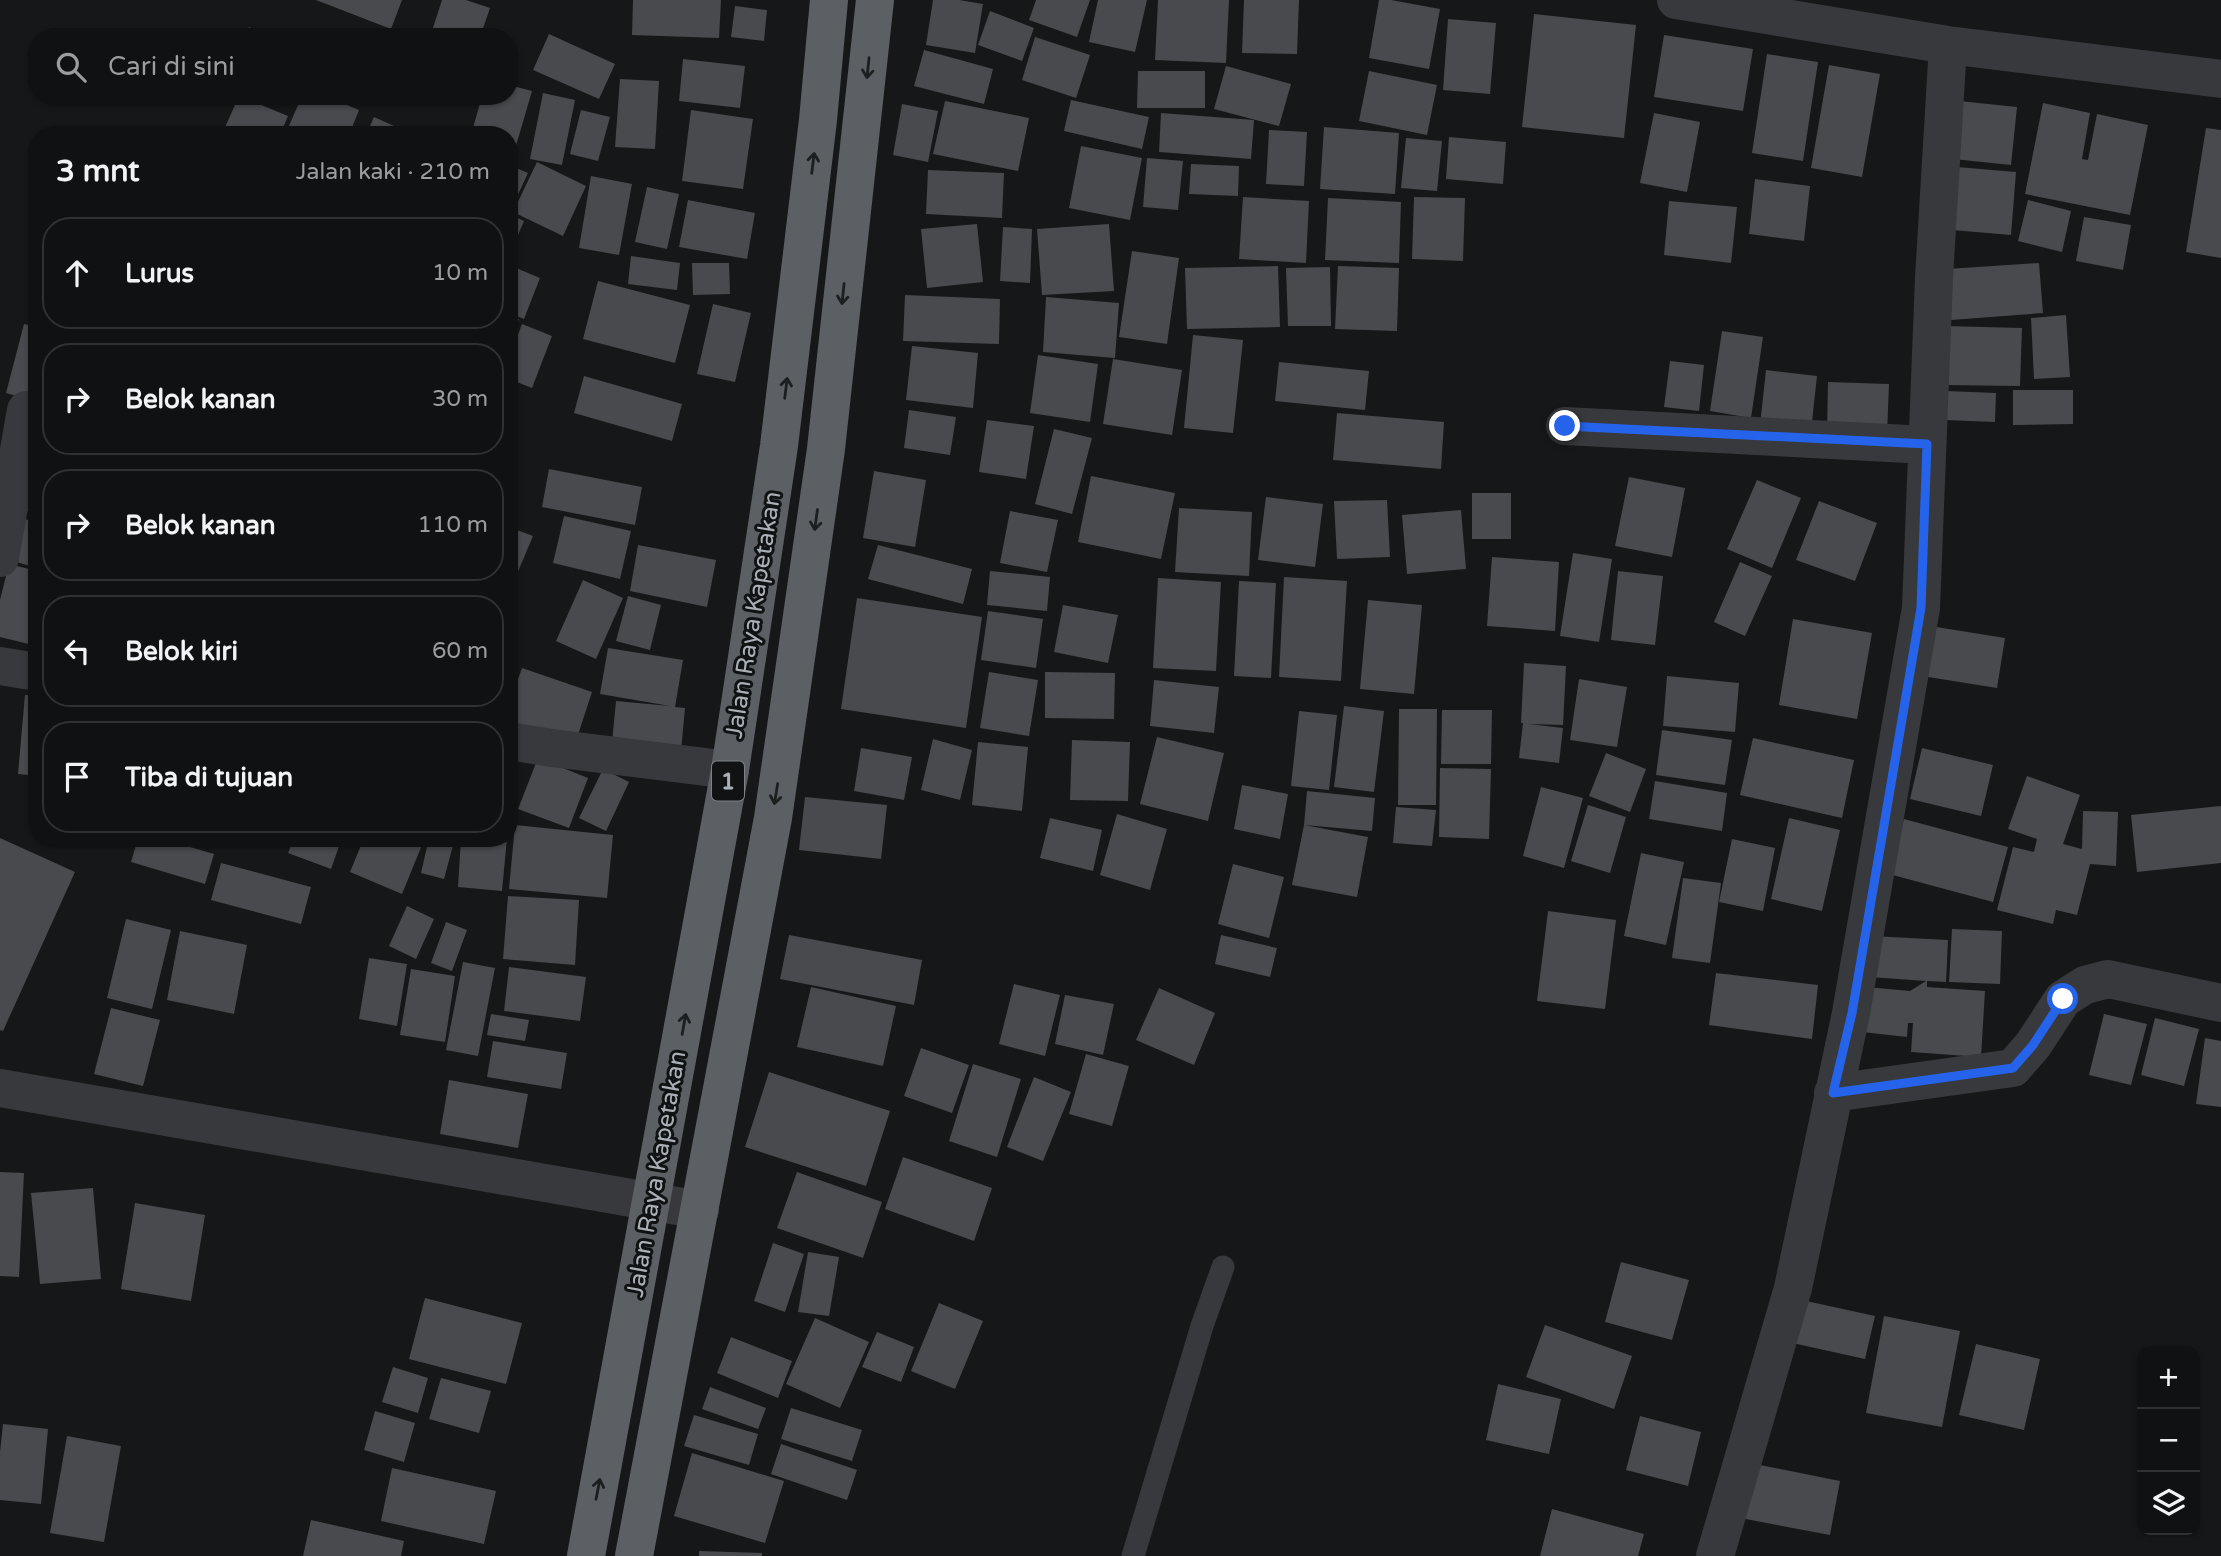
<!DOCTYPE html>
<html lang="id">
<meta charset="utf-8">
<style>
body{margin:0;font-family:"Varela Round",sans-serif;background:#1e1f20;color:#f1f3f6}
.controls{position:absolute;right:21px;bottom:21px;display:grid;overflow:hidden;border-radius:14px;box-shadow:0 2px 5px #0004}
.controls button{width:63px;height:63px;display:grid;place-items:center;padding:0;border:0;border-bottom:2px solid #303132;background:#101112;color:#f1f3f6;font:35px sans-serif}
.stop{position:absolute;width:21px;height:21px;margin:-16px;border:5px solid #2563eb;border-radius:50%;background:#fff}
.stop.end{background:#2563eb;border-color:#fff;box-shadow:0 2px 7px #0008}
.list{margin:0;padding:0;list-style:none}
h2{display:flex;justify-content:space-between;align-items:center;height:91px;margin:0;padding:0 28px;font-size:30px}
h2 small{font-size:23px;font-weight:400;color:#9c9d9f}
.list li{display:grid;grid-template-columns:46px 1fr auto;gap:21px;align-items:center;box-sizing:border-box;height:112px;margin:0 14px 14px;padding:0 14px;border:2px solid #303132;border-radius:28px}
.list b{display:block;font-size:26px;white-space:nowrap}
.list em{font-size:23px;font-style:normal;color:#9c9d9f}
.icon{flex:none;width:38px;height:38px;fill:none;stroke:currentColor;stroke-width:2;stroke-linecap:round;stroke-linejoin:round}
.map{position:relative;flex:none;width:2221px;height:1556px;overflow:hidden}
.search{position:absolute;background:#101112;box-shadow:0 2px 5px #0004;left:28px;top:28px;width:490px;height:77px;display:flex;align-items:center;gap:18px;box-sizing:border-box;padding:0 24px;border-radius:28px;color:#9c9d9f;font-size:26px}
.panel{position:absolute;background:#101112;box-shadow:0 2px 5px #0004;left:28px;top:126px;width:490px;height:721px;border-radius:28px}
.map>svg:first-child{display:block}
.building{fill:#484a4d}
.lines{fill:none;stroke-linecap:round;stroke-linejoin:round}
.service{stroke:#38393c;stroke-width:23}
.minor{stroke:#38393c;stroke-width:38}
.trunk{stroke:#5c6064;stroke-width:38}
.oneway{stroke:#1c1e1f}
.route{stroke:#2563eb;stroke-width:9}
.labels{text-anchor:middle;stroke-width:6;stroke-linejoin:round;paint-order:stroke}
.shield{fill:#111213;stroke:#7c8185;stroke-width:2}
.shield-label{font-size:23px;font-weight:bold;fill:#aab0b6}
.street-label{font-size:24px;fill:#aab0b6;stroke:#111213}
</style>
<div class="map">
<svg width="2221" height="1556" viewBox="0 0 2221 1556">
<rect width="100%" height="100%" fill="#161718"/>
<path class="building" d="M316,0h86l-11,29z
M442,0h24l24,8 -10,29h-50z
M633,0h88l-2,38 -87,-3z
M933,0h26l24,4 -8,49 -49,-8z
M1036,0h54l-13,37 -48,-17z
M1098,0h49l-12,52 -46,-10z
M1158,0h71l-3,63 -71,-3z
M1244,0h55l-2,54 -55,-1z
M1379,0h12l49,9 -11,60 -60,-11z
M735,6l32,4 -3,31 -33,-4z
M990,11l44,17 -12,33 -44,-16z
M1534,14l102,11 -12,113 -102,-11z
M1448,19l48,4 -6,71 -47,-4z
M249,27l22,10h-26z
M549,34l66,30 -16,35 -66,-29z
M1664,35l89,14 -10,62 -89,-14z
M1035,37l55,18 -14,43 -54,-18z
M924,50l69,19 -9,35 -70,-18z
M1767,54l51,8 -15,99 -51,-8z
M683,59l62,7 -5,42 -61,-7z
M1829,65l51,9 -18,103 -51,-9z
M1226,66l65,18 -12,42 -65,-17z
M1138,71h67v37h-68z
M1369,71l68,14 -10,50 -68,-14z
M620,79l39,2 -4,68 -40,-2z
M509,85l23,6 -19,65 -4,-1v-20h-38l11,-39h27z
M543,93l32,7 -13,65 -32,-6z
M239,96l49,20 -8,19 -58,-1z
M302,96h23l34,14 -10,25h-64z
M1071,100l78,17 -7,32 -78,-18z
M945,101l84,17 -11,53 -85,-17z
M1959,101l58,6 -6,58 -58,-6z
M2043,103l47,10 -8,46 6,1 9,-46 51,11 -18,90 -105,-21z
M902,104l36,7 -10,51 -35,-7z
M581,110l29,7 -12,44 -28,-7z
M691,110l62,9 -10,70 -61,-8z
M1161,113l93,7 -3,39 -92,-7z
M1654,113l46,9 -13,70 -47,-9z
M374,117l40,18h-48z
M1324,127l75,6 -4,61 -75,-5z
M2206,128l15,2v128l-35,-6z
M1269,130l38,2 -3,54 -38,-2z
M1449,137l57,5 -3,42 -57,-5z
M1406,138l36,3 -5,50 -36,-3z
M1081,146l61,12 -12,62 -61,-12z
M1147,158l36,3 -5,49 -35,-3z
M537,162l49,24 -23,50 -50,-24z
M1191,164l48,2 -1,30 -49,-2z
M509,165l19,8 -19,41 15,7 -15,35z
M1957,167l59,5 -5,63 -59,-5z
M928,170l76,3 -2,45 -76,-4z
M591,176l41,8 -13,71 -40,-7z
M1755,179l55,7 -6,55 -55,-7z
M647,187l32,7 -12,55 -32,-7z
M1243,197l66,4 -3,62 -67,-4z
M1414,197l51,1 -2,63 -51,-2z
M1328,198l73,4 -2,61 -74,-3z
M688,200l67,13 -8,46 -68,-12z
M2028,200l43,11 -9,41 -44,-11z
M1669,201l68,6 -6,56 -67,-8z
M2084,217l47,8 -8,45 -47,-9z
M977,224l6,58 -56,6 -6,-59z
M1109,224l5,67 -72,4 -5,-66z
M1003,227l29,2 -2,54 -30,-2z
M1132,251l47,7 -12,86 -48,-7z
M631,256l49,7 -3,27 -49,-6z
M692,263h37l1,31 -37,1z
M2039,263l4,50 -92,7 -4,-51z
M509,265l31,13 -16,41 -15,-6z
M1278,266l2,61 -93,2 -2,-61z
M1338,266l61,2 -2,63 -62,-2z
M1330,267l1,59h-43l-2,-58z
M598,281l92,24 -15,58 -92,-24z
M905,295l95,4 -1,45 -96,-3z
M1046,297l73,6 -4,55 -72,-6z
M713,304l38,9 -16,69 -38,-8z
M2066,315l4,62 -36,2 -3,-61z
M509,316l10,3 -10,25z
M24,324l13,3v75l-31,-9z
M522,324l30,12 -20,52 -23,-9v-20z
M1945,326l77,2 -2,58 -76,-1z
M1722,331l41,6 -12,81 -41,-7z
M1193,335l50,5 -10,93 -49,-5z
M912,346l66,7 -5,55 -67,-8z
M1038,355l60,9 -8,58 -60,-9z
M1113,359l69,11 -10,65 -69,-11z
M1670,361l34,4 -5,46 -35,-4z
M1279,362l90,9 -4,39 -90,-9z
M1766,370l51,6 -6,55 -51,-6z
M584,376l98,28 -10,37 -98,-28z
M1828,382l61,2 -2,51 -60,-3z
M2013,390h60v34l-60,1z
M1947,391l49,2 -1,29 -50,-2z
M909,410l47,7 -6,38 -46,-7z
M1337,413l107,9 -3,47 -108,-9z
M987,420l47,6 -8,53 -47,-7z
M1054,429l38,9 -20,76 -37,-10z
M30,469l7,2v43l-20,-6z
M549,469l93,18 -7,38 -93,-18z
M874,471l52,9 -11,67 -52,-9z
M1091,476l84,17 -14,66 -83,-17z
M1629,477l56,11 -13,69 -57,-11z
M1757,480l44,18 -29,70 -45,-19z
M1472,493h39v46h-39z
M1266,497l57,7 -8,63 -57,-7z
M1387,500l3,57 -53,2 -3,-58z
M1819,501l58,22 -22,58 -59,-21z
M1179,508l73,4 -3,64 -74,-4z
M1461,510l5,59 -59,5 -5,-59z
M1010,511l48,9 -11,52 -47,-9z
M16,516l21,7v45l-34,-10z
M564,516l67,15 -11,48 -67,-16z
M509,527l24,9 -24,57z
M638,545l78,15 -9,47 -77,-16z
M878,545l94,24 -9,35 -95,-25z
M1573,553l39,6 -13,83 -39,-6z
M1492,557l67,5 -4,69 -68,-5z
M1740,562l32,14 -27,60 -31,-14z
M9,564l28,7v75l-37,-9v-37z
M990,571l60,6 -3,34 -60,-6z
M1618,571l45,5 -8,69 -44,-5z
M1284,577l63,4 -6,100 -62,-4z
M1158,578l63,4 -5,89 -63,-3z
M583,580l40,18 -27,61 -40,-18z
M1239,581l37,2 -5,95 -37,-2z
M628,596l33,9 -11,45 -34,-9z
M857,598l125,19 -16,111 -125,-19z
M1368,600l54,5 -8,89 -54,-5z
M1063,605l55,10 -10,48 -54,-11z
M988,611l55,8 -7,49 -55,-8z
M1793,619l79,14 -15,86 -78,-14z
M1930,626l75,12 -8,50 -75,-12z
M608,648l75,12 -8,47 10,1 -5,54 -69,-9 5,-52 54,5 -70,-12z
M1524,663l42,3 -3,59 -34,-1 34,4 -4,35 -40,-5 4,-35h-2z
M522,668l70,24 -18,55 -65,-22v-21z
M989,672l49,8 -9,56 -49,-8z
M1045,672l70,1 -1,46 -69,-1z
M1667,676l72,7 -4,49 -72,-6z
M1579,679l48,8 -10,60 -47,-7z
M1154,680l65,7 -5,46 -64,-7z
M25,695l12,1v80l-19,-2z
M1344,706l40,5 -10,81 -40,-5z
M1399,709h38l-1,96h-38z
M1442,710h50l-1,54h-50z
M1299,711l38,4 -8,75 -38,-4z
M1662,730l70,10 -7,45 -69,-10z
M1157,737l67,16 -16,68 -68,-17z
M1753,738l101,22 -12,58 -102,-23z
M933,739l39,11 -12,50 -39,-10z
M1072,740l58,2 -2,59 -58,-1z
M978,742l50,5 -6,64 -50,-6z
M861,748l51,9 -8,43 -50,-9z
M1922,748l71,17 -12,51 -71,-17z
M1606,753l40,16 -16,43 -41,-16z
M538,758l50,20 -19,50 -51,-19z
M1440,768l51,1 -2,70 -50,-2z
M603,769l26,13 -23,49 -27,-13z
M2027,776l53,19 -17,49 19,5 1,-38 35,1 -2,54 -26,-2 -13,51 -21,-5 -3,14 -56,-14 16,-63 21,5 3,-13 -29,-10z
M1655,781l72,12 -5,38 -73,-12z
M1242,785l46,9 -8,45 -46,-10z
M1541,787l42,11 -19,70 -41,-12z
M1307,791l68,7 -3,33 -68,-6z
M805,797l82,8 -6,54 -82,-9z
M1588,805l38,12 -16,56 -39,-12z
M2221,806v57l-84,9 -6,-57z
M1396,807l40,3 -4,36 -39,-3z
M1117,814l50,15 -17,61 -50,-15z
M1050,818l52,12 -9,41 -53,-13z
M1789,818l51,12 -18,81 -51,-12z
M1904,819l104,28 -15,55 -104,-28z
M515,825l98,10 -6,63 -98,-9z
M1304,825l64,12 -11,60 -65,-12z
M0,838l75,34 -72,159 -3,-1z
M138,838h21l55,16 -9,30 -74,-22z
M294,838h48l-11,31 -43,-16z
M364,838h41l17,7 -20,49 -52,-22z
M429,838h26l-11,41 -23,-6z
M461,838h46l-5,53 -44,-4z
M1732,839l43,9 -12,63 -44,-9z
M1641,853l43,9 -18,83 -42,-9z
M221,863l90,24 -10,37 -90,-24z
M1233,864l51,13 -15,61 -51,-14z
M1683,878l38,5 -11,80 -38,-5z
M508,896l71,4 -4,65 -72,-6z
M407,906l27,13 -18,40 -27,-13z
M1548,911l68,9 -11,89 -68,-8z
M126,919l45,11 -19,79 -45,-11z
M446,922l21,8 -15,41 -21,-8z
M1952,929l50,2 -2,53 -51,-2z
M180,931l67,14 -13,69 -67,-14z
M789,935l133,25 -8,45 -134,-26z
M1221,935l56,13 -7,29 -55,-13z
M1871,936l77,4 -2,42 -19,-1v6l58,4 -4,66 -70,-5 2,-29h-5l-1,14 -45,-5 4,-45 44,4 16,-10 -57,-4z
M369,958l38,6 -10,62 -38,-7z
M463,962l32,6 -17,88 -32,-6z
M509,967l77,10 -6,44 -76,-10z
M411,969l44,7 -10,66 -45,-7z
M1716,973l102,12 -6,54 -103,-14z
M1014,984l46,11 -15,61 -46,-12z
M811,987l85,19 -13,60 -86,-19z
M1159,988l56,25 -21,52 -58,-25z
M1065,995l49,9 -11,51 -48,-11z
M111,1008l49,12 -17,66 -49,-12z
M491,1014l38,6 -4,21 -38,-6z
M2104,1014l43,10 -16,61 -42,-10z
M2155,1018l44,11 -15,57 -43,-11z
M2205,1038l16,3v66l-25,-3z
M493,1041l74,12 -6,36 -74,-12z
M921,1048l48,17 -17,48 -48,-17z
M1086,1054l43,12 -17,60 -43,-12z
M973,1064l48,15 -24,78 -48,-16z
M769,1072l121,39 -24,75 -121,-39z
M1034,1077l37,15 -28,69 -36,-14z
M449,1080l79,14 -10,54 -78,-14z
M903,1157l89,31 -18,53 -89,-32z
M0,1172l24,1 -5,104 -19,-1z
M797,1172l85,30 -19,56 -86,-30z
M93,1188l8,91 -61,5 -9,-91z
M135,1203l70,12 -14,86 -70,-12z
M773,1243l31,11 -19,58 -31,-11z
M808,1252l31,5 -10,59 -31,-4z
M1621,1262l68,18 -17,60 -67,-18z
M425,1298l97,25 -16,61 -97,-25z
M1797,1299l78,17 -10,43 -77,-17z
M939,1303l44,18 -28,68 -44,-18z
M1884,1316l76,15 -18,96 -76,-14z
M815,1318l54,24 -29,66 -54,-24z
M1545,1325l87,31 -18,53 -88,-32z
M877,1332l37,15 -13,35 -39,-15z
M731,1337l61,24 -14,37 -61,-25z
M1976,1344l64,15 -16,71 -65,-15z
M393,1367l35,11 -10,35 -36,-11z
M441,1378l50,13 -12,42 -50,-14z
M1498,1384l63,15 -12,55 -63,-14z
M710,1387l56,21 -8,21 -56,-20z
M791,1408l71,22 -10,31 -71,-22z
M375,1411l40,12 -11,39 -40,-12z
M694,1415l64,19 -9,31 -65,-19z
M1640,1416l61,16 -13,54 -62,-16z
M3,1424l45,5 -7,75 -41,-4v-48z
M67,1436l54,10 -17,96 -54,-9z
M781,1444l76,26 -10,30 -76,-26z
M692,1453l92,28 -19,62 -91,-27z
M1745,1462l95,19 -10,54 -95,-18z
M392,1468l104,23 -12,53 -103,-23z
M1552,1509l92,25 -6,22h-98z
M311,1520l93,21 -3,15h-98z
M699,1551l63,2v3h-63z"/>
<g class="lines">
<path class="service" d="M1133,1556l69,-230 21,-59"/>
<path class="minor" d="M1676,0l272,45 273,34
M1565,426l362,19
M0,558l26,-148
M0,666l37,6
M509,741l43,7 178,22
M0,1088l700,122
M1833,1093l180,-25 20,-23 30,-46 22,-14 23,-6 113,24
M1715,1556l78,-268 58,-275 70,-405 13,-330 14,-233"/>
<path class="trunk" d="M586,1556l144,-786 49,-324 39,-326 11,-120
M634,1556l139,-738 53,-369 49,-449"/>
</g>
<defs><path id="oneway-shaft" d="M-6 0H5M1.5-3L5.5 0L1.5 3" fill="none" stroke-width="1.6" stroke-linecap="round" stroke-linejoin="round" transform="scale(1.75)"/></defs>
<g class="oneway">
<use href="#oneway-shaft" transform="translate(868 68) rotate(96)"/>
<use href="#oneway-shaft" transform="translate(813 163) rotate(-83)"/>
<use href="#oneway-shaft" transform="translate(843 294) rotate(96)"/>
<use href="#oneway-shaft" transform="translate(786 388) rotate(-83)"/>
<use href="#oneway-shaft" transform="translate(816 520) rotate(98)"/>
<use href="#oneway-shaft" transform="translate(776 794) rotate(99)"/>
<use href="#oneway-shaft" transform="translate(684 1024) rotate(-80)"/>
<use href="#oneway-shaft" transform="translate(598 1489) rotate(-79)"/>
</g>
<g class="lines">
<path class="route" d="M1565,426l362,18 -6,164 -69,405 -19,80 180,-25 20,-23 30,-46"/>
</g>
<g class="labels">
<rect class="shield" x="712" y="761.5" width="32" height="39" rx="5"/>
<g class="shield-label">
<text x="728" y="789">1</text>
</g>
<g class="street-label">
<text transform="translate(753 615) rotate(-81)" y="8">Jalan Raya Kapetakan</text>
<text transform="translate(656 1174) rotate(-80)" y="8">Jalan Raya Kapetakan</text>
</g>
</g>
</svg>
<div class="controls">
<button>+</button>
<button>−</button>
<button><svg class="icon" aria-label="layers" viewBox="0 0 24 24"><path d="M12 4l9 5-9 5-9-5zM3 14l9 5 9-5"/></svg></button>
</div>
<div class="stop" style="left:2063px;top:999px"></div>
<div class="stop end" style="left:1565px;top:426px"></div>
<div class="search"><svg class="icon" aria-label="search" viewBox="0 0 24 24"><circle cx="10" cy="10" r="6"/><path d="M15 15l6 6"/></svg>Cari di sini</div>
<section class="panel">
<h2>3 mnt<small>Jalan kaki · 210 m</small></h2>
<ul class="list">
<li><svg class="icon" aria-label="ahead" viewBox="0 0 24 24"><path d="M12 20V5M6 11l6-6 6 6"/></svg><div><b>Lurus</b></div><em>10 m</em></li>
<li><svg class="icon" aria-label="right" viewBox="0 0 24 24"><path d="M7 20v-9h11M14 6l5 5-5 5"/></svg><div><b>Belok kanan</b></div><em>30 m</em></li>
<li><svg class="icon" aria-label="right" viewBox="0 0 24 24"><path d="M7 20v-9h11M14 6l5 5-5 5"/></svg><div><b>Belok kanan</b></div><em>110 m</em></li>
<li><svg class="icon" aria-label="left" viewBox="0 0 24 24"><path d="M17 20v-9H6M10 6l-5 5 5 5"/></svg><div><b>Belok kiri</b></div><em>60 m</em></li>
<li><svg class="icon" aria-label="arrive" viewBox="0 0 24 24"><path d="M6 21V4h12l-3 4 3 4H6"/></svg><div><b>Tiba di tujuan</b></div></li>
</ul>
</section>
</div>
